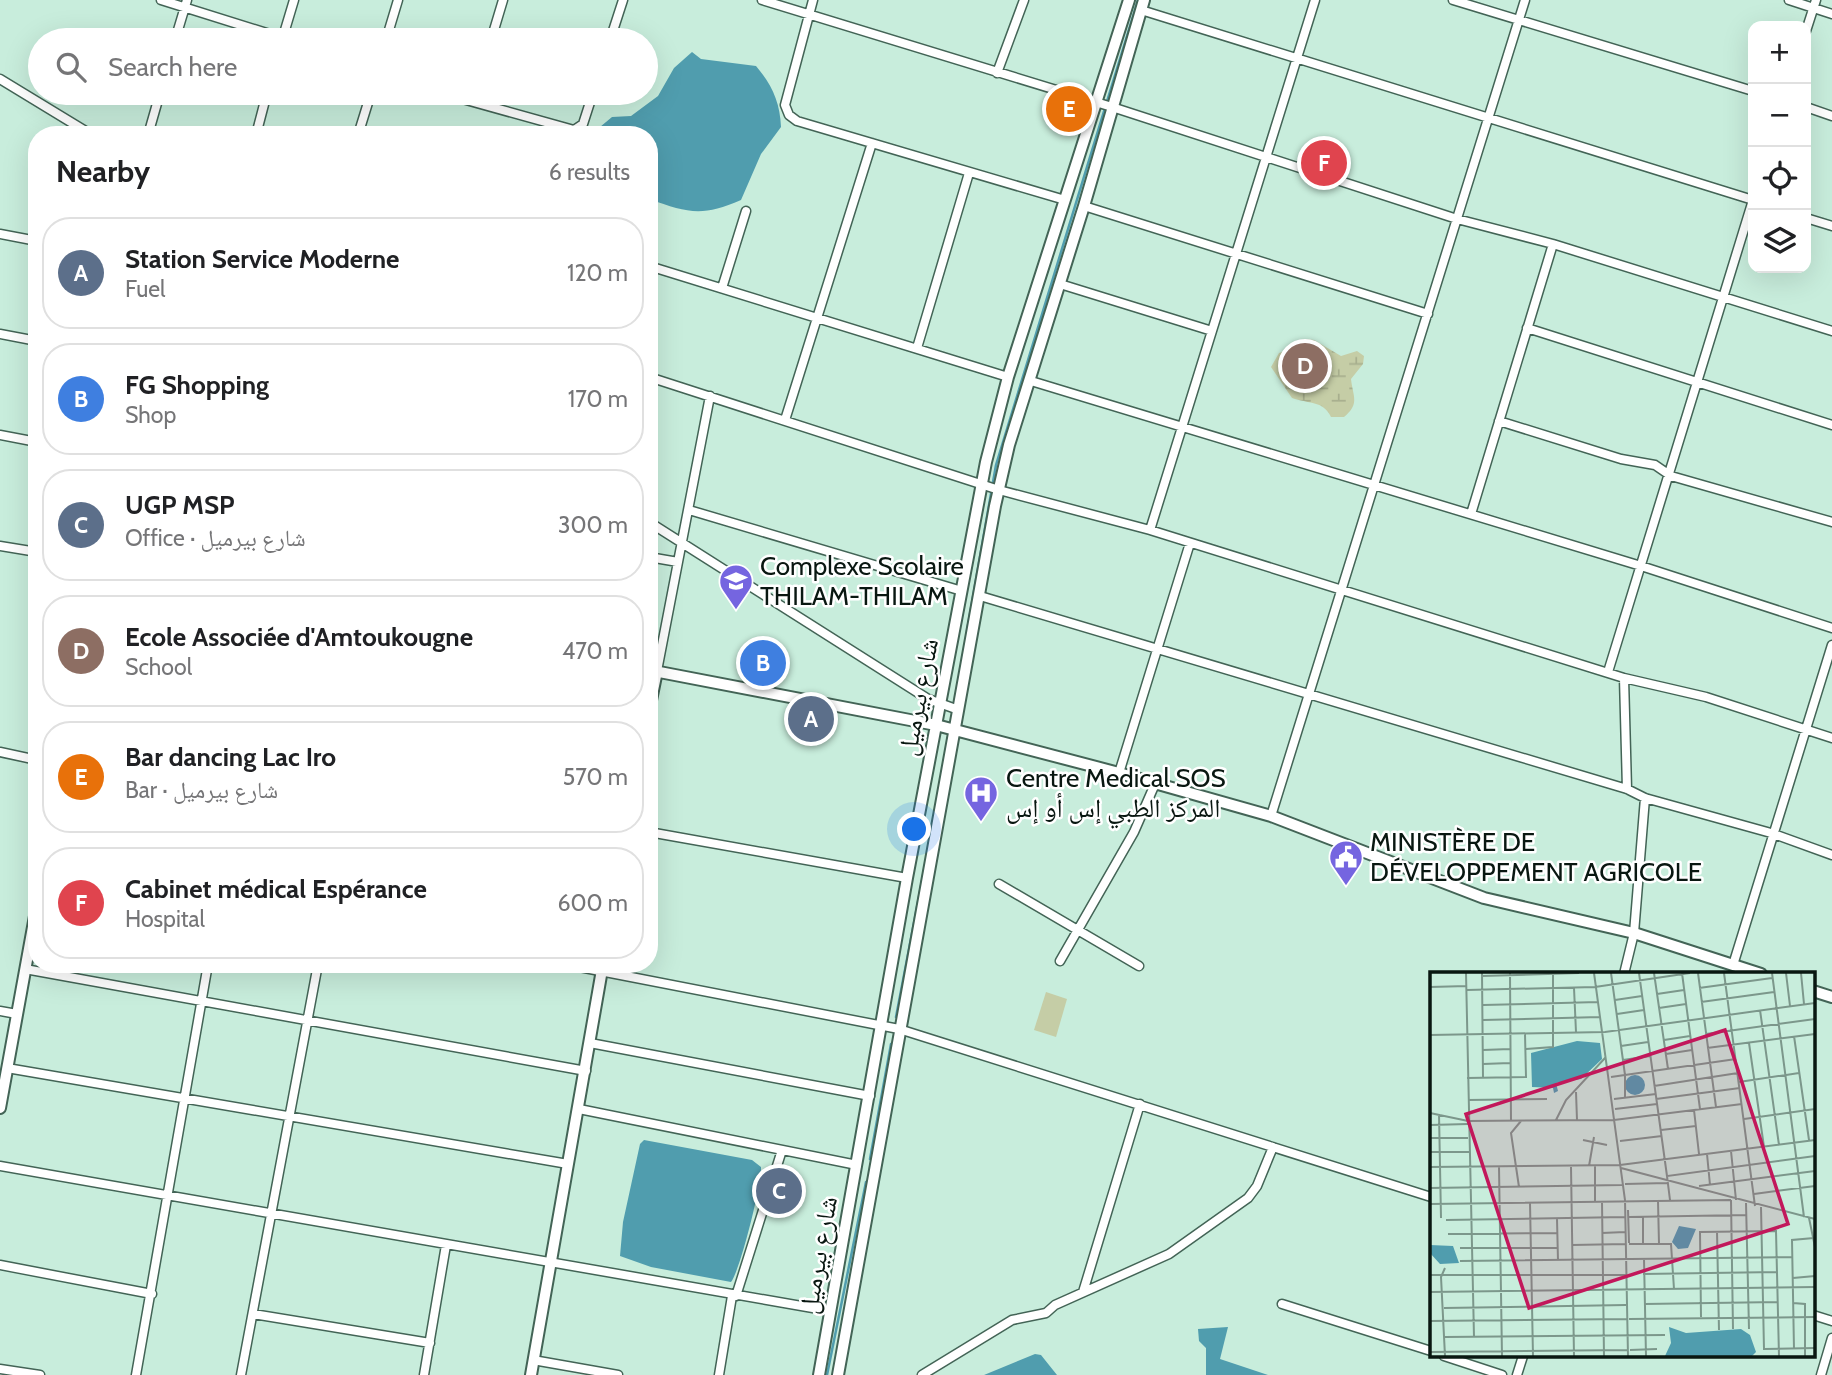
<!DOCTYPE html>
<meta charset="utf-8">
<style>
body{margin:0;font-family:Cabin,"Noto Naskh Arabic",sans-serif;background:#f6f6f6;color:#202124}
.controls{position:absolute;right:21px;top:21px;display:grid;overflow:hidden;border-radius:14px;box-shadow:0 7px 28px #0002}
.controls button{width:63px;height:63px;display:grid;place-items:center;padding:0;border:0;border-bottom:2px solid #e0e0e0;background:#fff;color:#202124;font:35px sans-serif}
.you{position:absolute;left:915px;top:830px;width:24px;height:24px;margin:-18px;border:5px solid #fff;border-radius:50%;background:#1a73e8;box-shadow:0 0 0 10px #1a73e833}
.badge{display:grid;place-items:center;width:46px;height:46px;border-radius:50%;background:#d93025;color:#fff;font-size:23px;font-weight:700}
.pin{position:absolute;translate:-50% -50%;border:4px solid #fff;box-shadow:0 2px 7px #0006}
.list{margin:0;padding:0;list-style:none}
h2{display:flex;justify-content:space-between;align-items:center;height:91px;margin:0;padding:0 28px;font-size:30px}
h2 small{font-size:23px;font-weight:400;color:#757577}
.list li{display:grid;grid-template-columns:46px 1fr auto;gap:21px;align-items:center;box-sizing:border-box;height:112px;margin:0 14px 14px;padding:0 14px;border:2px solid #e0e0e0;border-radius:28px}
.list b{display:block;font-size:26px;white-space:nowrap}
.list p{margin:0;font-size:23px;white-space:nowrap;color:#757577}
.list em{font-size:23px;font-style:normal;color:#757577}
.icon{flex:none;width:38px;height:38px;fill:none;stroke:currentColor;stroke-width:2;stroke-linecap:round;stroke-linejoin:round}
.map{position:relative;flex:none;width:1832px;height:1375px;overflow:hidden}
.search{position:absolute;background:#fff;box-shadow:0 7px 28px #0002;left:28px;top:28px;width:630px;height:77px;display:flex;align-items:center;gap:18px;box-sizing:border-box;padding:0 24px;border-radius:38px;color:#757577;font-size:26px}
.panel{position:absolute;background:#fff;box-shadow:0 7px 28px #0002;left:28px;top:126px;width:630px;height:847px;border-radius:28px}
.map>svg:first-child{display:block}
.wetland{fill:url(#wetland-marsh)}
.pitch{fill:#c5cda6}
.water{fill:#509dae}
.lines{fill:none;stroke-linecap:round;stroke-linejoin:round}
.stream{stroke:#509dae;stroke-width:2.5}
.minor-casing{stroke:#436456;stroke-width:11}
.tertiary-casing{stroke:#436456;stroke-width:14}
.minor{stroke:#fff;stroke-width:8}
.tertiary{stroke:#fff;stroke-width:10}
.labels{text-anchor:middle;stroke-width:5;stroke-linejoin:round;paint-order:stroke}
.poi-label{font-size:26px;fill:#091711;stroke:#fff;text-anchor:start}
.street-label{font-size:26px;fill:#091711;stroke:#fff}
.inset-road{fill:none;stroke:#7c978b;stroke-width:2}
.view{fill:#c2185b;fill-opacity:0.15;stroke:#c2185b;stroke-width:3.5}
.inset-edge{fill:none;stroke:#091711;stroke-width:3.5}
</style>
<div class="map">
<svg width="1832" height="1375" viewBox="0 0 1832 1375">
<defs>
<pattern id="wetland-marsh" width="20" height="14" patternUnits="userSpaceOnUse" patternTransform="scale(1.75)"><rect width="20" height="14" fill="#c5cda6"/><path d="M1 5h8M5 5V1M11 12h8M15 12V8" fill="none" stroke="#a8af8e"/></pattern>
</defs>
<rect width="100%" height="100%" fill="#c8eddc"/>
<path class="wetland" d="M1304,339l10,1 27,16 16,-5 7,5 -1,8 -12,15c2,18 9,25 -7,38h-13c-8,-17 -23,-13 -39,-19l-21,-31 8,-14 12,-4z"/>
<path class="pitch" d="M1046,992l21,7 -11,38 -22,-7z"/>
<path class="water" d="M692,52l9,7 55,7c16,19 24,36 25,61l-20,27 -20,46c-39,17 -53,13 -92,-1v-64h-49v-8l12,-10 19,-1 27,-20 16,-28z
M644,1140l108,20 9,7c1,16 -21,104 -30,115l-80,-15 -31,-11 3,-34 17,-78z
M1228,1327l-8,32 48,16h-62v-27l-7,-7 -1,-12z
M1035,1354l6,1 16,20h-73z"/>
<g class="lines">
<path class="stream" d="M967,631l29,-166 142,-465
M896,1017l29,-152
M870,1159l21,-115
M827,1375l39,-193"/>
<g class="minor-casing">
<path id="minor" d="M161,0l128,40
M762,0l350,107 345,112 96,25 279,87
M813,0l-28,105 4,10 8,6 268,79
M1453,0l300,91
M1789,0l43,14
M1141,10l612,190
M1806,31l10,-31
M175,40l12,-40
M282,40l12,-40
M386,40l12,-40
M491,40l12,-40
M610,40l13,-40
M997,73l27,-73
M0,79l92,56
M441,93l133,37 9,-6 10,-31
M1806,107l26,9
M148,135l12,-42
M256,135l11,-42
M358,135l13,-42
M1084,206l344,108
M1806,218l26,8
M0,234l37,7
M649,266l359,111
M1060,284l152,47
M722,288l24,-77
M1527,328l305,97
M0,334l37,7
M917,348l52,-175
M649,377l350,113 151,40 474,148 82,19 126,41
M1031,381l610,185 191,62
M785,420l87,-277
M1499,421l122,38 34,6 16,11 161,46
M0,435l37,7
M689,510l273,81
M1471,514l82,-270
M649,522l279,177 28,10
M1150,530l165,-530
M0,546l37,6
M649,557l29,5 32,-166
M980,596l647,193 18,9 126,35 61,22
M657,671l21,-109
M1608,672l145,-472
M1624,678l3,111
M0,752l37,8
M1119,773l71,-230
M1271,816l254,-816
M649,832l258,46
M999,884l140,82
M1060,961l74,-129 21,-48
M564,964l335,65 532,168
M1733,965l99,-320
M25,969l561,102
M1624,974l10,-41 11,-135
M0,1011l17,3
M590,1043l280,53
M7,1068l561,96
M579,1109l278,56
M0,1166l830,145
M0,1265l152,29
M1083,1292l57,-188
M736,1296l46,-146
M1282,1304l149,47
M253,1314l177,29
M1813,1315l19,6
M1444,1356l58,19
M533,1360l85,15
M0,1369l40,6
M136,1375l72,-411
M241,1375l77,-411
M424,1375l22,-130
M719,1375l13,-79
M922,1375l90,-55 34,-7 9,-8 114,-51 79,-56 9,-12 16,-39
M1517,1375l6,-19
M1821,1375l11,-37"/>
</g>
<g class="tertiary-casing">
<path id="tertiary" d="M649,670l287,55 183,48 152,43 213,82 150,35 127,41
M649,710l8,-39
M1813,991l19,6
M0,1108l37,-203
M531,1375l72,-411
M819,1375l88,-497 79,-416 22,-85 121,-377
M838,1375l157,-869 14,-61 75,-239 60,-206"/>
</g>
<use href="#minor" class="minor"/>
<use href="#tertiary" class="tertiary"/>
</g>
<defs>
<g id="school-pin" transform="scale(1.75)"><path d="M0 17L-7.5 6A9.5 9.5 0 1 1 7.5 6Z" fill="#7565e0" stroke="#fff"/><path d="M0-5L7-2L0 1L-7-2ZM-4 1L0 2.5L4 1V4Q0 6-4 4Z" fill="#fff"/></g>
<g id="hospital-pin" transform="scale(1.75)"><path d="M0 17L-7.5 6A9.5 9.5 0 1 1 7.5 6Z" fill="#7565e0" stroke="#fff"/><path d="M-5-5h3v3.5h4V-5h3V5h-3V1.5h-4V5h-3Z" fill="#fff"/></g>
<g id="civic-pin" transform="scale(1.75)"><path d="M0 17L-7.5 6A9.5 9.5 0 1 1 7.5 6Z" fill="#7565e0" stroke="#fff"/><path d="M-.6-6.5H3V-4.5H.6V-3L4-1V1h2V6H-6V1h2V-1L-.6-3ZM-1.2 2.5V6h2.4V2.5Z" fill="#fff"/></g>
</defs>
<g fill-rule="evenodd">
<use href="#school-pin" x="736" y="581"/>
<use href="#hospital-pin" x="981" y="793"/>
<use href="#civic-pin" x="1346" y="857"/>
</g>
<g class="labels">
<g class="poi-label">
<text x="760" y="575">Complexe Scolaire<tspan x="760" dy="30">THILAM-THILAM</tspan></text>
<text x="1006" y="787">Centre Medical SOS<tspan x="1006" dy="30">المركز الطبي إس أو إس</tspan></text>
<text x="1370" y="851">MINISTÈRE DE<tspan x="1370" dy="30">DÉVELOPPEMENT AGRICOLE</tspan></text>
</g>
<g class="street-label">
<text transform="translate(918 697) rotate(-79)" y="9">شارع بيرميل</text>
<text transform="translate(818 1255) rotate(-80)" y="9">شارع بيرميل</text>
</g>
</g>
<g transform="translate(1430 972)">
<rect width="385" height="385" fill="#c8eddc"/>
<path d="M147,69l23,2 2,16 -21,20 -25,4 2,8 -4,2 -1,-5 -21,-1 -1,-34zM195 113a10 10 0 1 1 20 0a10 10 0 1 1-20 0ZM249,254l17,3 -8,19 -10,1 -6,-7zM0,273l23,1 6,17 -19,1 -10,-11zM239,355l17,6 55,-4 9,6 6,17 -4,4h-87l6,-13z" fill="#509dae"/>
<path class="inset-road" d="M36,1l8,364M52,1l1,105M80,1l1,148M164,1l31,227 3,156M181,1l14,102M209,1l28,203M224,1l14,96M252,1l18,136M268,1l18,134M294,1l31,233M342,1l32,244M356,1l4,33M371,1l3,31M52,4l97,-3M0,15l37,-1M144,16l2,44M269,16l73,-10M37,18l128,-3 95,-14M227,22l27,-4M185,28l27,-4M271,30l73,-10M53,33l115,-3M229,36l27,-4M330,38l19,135M187,42l27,-4M53,48l117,-3M276,62l109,-15M0,63l175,-3 210,-29M364,64l15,104M234,68l26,-4M319,71l15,104M191,74l27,-4M277,76l108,-14M96,77l27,-2v-74M53,78l27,-1M236,82l26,-4M193,88l27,-4M53,92l27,-1M195,103v22M181,105l125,-18M37,106l59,-1 -1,-43M309,110l60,-9M224,114l84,-13M146,120l1,28M184,127l42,-5M226,127l84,-11M38,128l79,-1M185,137l42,-5M264,138l5,44M0,141l38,8 146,-1 128,-16M9,142l2,104M314,147l71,-10M126,148l10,-20 39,-42M0,153l38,-1M231,158l35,-4M0,166h38M153,168l24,5M190,169l42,-5M301,179l5,49M0,180h39M277,182l3,31M159,194l5,-29M165,194v36M0,195l190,-2 195,-25M69,195l3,189M141,195l3,189M191,196l194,51M195,212l42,-1M269,214l116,-15M89,215l-8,-54 10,-12M0,216l192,-3M324,222l61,-8M240,228l-3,-24 148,-20M301,228l2,129M228,229l1,43M172,230l2,154M100,231l3,153M316,231l3,126M0,232l301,-4M331,235l3,142 51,-1M198,238l1,33M199,245l117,-2M213,245v27M379,246l6,29M127,247l1,42M16,248l179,-3M287,259l2,99M172,261l23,-1M18,262l109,-1M199,272h42l3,45M142,273l54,-1M30,276h98M214,287l2,97M30,289l332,-4M15,296l-4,9 4,79M213,302l134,-2M0,303h197M363,306l22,-2M0,320l385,-5M363,331l12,1v52M215,332l133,-2M14,336l182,-3M271,345l-1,-85 76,-1 3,125M199,347l186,-2M0,349l197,-2M15,365l220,-2M364,377l-2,-109 22,-2M200,378l27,-1M0,380l198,-2"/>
<path class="view" d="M295,58l63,194 -259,84 -63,-194z"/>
<rect width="385" height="385" class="inset-edge"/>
</g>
</svg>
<div class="controls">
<button>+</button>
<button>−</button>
<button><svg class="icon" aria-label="locate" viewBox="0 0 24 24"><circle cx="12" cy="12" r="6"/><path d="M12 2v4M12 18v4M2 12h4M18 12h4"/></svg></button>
<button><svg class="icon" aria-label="layers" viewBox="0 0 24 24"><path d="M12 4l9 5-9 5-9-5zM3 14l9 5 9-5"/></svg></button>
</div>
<div class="you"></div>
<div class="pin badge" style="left:811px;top:719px;background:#5c6f8a">A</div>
<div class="pin badge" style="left:763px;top:663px;background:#3f7fe0">B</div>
<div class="pin badge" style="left:779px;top:1191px;background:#5c6f8a">C</div>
<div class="pin badge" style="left:1305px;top:366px;background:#8d6e63">D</div>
<div class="pin badge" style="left:1069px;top:109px;background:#e8710a">E</div>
<div class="pin badge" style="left:1324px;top:163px;background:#e0444e">F</div>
<div class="search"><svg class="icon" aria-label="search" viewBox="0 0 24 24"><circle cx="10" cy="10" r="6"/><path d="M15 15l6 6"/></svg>Search here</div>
<section class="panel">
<h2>Nearby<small>6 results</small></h2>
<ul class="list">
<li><span class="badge" style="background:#5c6f8a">A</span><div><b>Station Service Moderne</b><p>Fuel</p></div><em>120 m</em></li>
<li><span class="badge" style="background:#3f7fe0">B</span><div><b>FG Shopping</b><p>Shop</p></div><em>170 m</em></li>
<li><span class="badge" style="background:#5c6f8a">C</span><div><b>UGP MSP</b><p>Office · شارع بيرميل</p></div><em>300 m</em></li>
<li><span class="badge" style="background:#8d6e63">D</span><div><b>Ecole Associée d'Amtoukougne</b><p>School</p></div><em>470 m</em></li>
<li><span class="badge" style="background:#e8710a">E</span><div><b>Bar dancing Lac Iro</b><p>Bar · شارع بيرميل</p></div><em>570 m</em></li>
<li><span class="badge" style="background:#e0444e">F</span><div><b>Cabinet médical Espérance</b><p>Hospital</p></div><em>600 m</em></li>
</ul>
</section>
</div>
